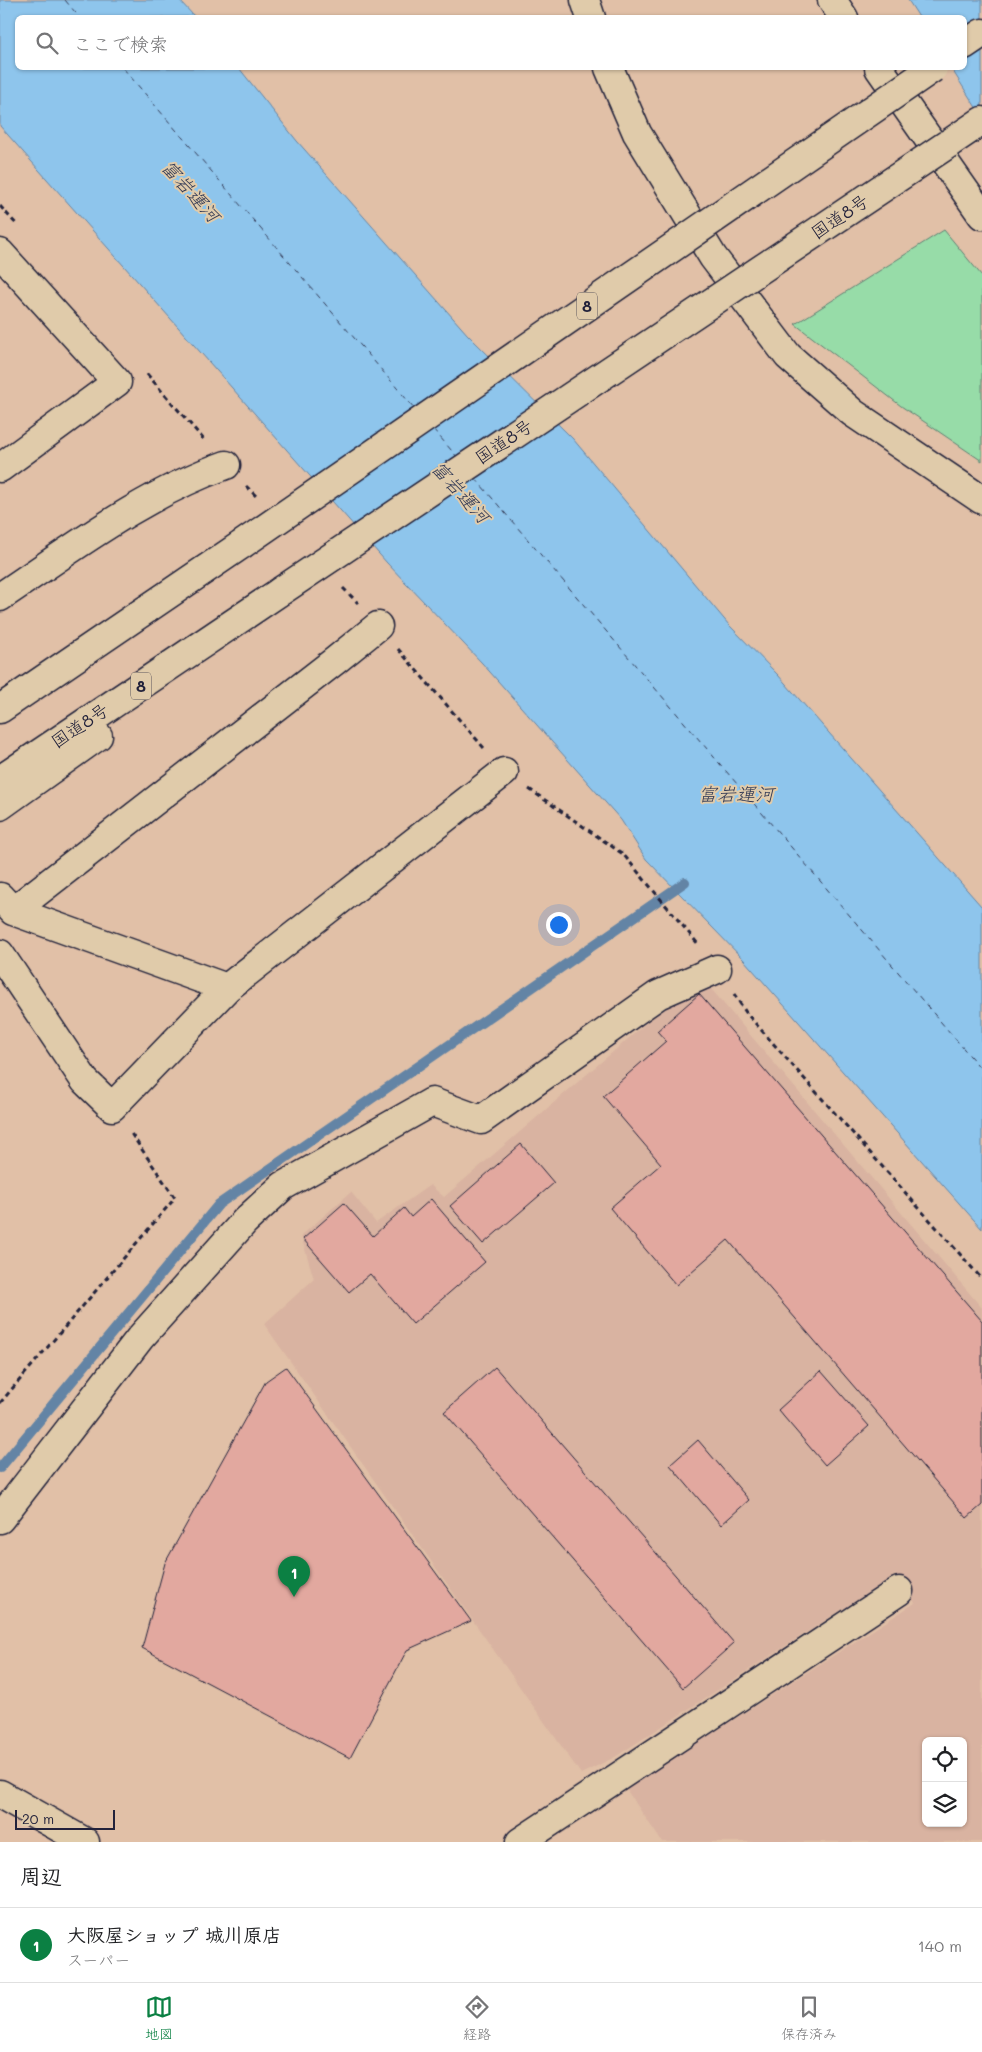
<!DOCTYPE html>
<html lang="ja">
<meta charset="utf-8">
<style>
body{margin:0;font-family:Mali,"Klee One",sans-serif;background:#f2f2f2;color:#202124}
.controls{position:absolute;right:15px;bottom:15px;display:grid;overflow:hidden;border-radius:8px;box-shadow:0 1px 4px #0004}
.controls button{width:45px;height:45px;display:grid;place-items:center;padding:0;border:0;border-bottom:1px solid #e0e0e0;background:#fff;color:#202124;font:25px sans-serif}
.scale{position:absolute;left:15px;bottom:12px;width:100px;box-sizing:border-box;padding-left:5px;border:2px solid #22223b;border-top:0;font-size:14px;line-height:18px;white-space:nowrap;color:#22223b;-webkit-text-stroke:4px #e0cbaa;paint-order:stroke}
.you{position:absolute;left:558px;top:924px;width:18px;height:18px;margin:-12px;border:4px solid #fff;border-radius:50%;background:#1a73e8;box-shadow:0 0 0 8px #1a73e833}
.badge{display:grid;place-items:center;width:32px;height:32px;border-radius:50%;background:#0b8043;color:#fff;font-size:16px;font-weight:700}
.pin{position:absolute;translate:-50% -41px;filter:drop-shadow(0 1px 2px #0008)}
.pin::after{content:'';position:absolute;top:26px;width:18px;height:15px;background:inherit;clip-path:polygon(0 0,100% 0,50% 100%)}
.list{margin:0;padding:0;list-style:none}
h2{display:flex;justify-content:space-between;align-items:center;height:65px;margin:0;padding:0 20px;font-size:21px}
h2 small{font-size:16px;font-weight:400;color:#757577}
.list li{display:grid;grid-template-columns:32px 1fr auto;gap:15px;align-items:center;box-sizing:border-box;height:75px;padding:0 20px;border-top:1px solid #e0e0e0}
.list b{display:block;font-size:19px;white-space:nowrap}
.list p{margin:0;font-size:16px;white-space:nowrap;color:#757577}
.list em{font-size:16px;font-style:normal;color:#757577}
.icon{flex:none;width:28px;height:28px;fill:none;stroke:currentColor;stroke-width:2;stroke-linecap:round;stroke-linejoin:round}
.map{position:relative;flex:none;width:982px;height:1842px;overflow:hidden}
.search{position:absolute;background:#fff;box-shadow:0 1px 4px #0004;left:15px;right:15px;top:15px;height:55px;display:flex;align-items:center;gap:12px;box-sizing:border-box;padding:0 18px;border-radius:8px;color:#757577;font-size:19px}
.sheet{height:140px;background:#fff}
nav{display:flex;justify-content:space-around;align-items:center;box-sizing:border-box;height:70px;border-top:1px solid #e0e0e0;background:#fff;font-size:14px;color:#757577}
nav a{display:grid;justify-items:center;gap:2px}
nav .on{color:#0b8043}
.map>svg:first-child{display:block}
.built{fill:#d9b3a1;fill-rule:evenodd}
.green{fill:#97dca8;stroke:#5c7f72}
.water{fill:#8ec5ec;stroke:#6384a5}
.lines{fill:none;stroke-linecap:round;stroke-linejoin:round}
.stream{stroke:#6384a5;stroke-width:10}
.ferry{stroke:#323a56;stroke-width:1;stroke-dasharray:6 5;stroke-linecap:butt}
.building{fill:#e2a89f;stroke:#22223b}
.minor-casing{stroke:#22223b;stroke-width:31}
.major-casing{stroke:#22223b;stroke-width:31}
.highway-casing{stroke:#22223b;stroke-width:31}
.path{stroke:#22223b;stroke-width:3;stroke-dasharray:5 4;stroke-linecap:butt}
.minor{stroke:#e0cbaa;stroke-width:28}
.major{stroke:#e0cbaa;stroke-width:28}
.highway{stroke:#e0cbaa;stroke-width:28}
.highway-bridge-casing{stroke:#22223b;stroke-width:31;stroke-linecap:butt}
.highway-bridge{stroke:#e0cbaa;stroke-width:28}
.labels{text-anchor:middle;stroke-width:4;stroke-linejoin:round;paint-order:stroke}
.shield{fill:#e0cbaa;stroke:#5b555c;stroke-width:1}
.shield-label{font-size:16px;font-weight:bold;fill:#22223b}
.street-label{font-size:18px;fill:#22223b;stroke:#e0cbaa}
.water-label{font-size:19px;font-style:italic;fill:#323a56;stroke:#e0cbaa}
</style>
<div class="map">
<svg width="982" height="1842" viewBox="0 0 982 1842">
<rect width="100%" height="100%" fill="#e1c0a7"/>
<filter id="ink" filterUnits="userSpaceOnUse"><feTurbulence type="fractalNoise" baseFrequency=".02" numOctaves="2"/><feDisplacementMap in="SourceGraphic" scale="10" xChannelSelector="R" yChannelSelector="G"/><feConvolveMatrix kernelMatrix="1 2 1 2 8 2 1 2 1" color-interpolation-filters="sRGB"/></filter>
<g filter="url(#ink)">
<path class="built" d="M707,984l275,324v534h-320l-36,-53 289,-186 -20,-28 -280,182 -34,17 -317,-450 50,-45 -13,-43 50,-44 25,31 54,-38 14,12 213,-183zM926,1741h37v82h-37z"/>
<path class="green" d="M944,230l38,46v185l-81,-55 -106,-82z"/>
<path class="water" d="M0,0h179l16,17 -177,1v50h221l58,73 171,194 105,104 156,186 49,50 204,232v322l-238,-269 -98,-101 -25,-39 -139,-157 -95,-100 -387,-437z
M908,0h74v117l-31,-49h13v-50l-45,-1z"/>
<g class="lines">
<path class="stream" d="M0,1468l219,-264 466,-322"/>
<path class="ferry" d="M65,0l15,18
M123,68l292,341
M433,429l25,29
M475,478l507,592"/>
</g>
<path class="building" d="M699,994l283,327v184l-15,13 -239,-278 -52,45 -66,-77 51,-44 -58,-68 63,-55 -9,-10z
M521,1144l33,39 -71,61 -33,-38z
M431,1199l54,63 -72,62 -43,-50 -21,18 -46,-53 41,-36 29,33 31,-28 7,9z
M286,1367l185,254 -64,29 -57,108 -208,-110 23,-85 101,-182z
M495,1367l239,276 -51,45 -239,-276z
M821,1371l48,55 -44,39 -47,-55z
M698,1440l51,60 -28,25 -51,-60z"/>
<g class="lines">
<g class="minor-casing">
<path id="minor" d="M585,0l6,18
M832,0l12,18
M609,68l28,65 76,124 75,99 65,57 129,87
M879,68l103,147
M0,253l117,129 -117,86
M0,597c72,-48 144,-103 226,-132
M0,897l13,14 214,77 277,-216
M13,911l323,-251 42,-34
M0,954l85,127 27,26 115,-119
M0,1519l140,-181 105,-117 38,-35 149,-84 49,18 177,-125 59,-26
M520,1842l379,-251"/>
</g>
<g class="major-casing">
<path id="major" d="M0,1794l85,48"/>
</g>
<g class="highway-casing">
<path id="highway" d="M964,45l18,-12
M948,144l34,-23
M0,709l241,-164
M0,780l281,-189
M0,806l98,-70"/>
</g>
<path class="path" d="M0,206l18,20
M147,374l58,67
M246,486l10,10
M343,588l15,15
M398,649l86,99
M529,789l94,65 75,90
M734,994l13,20 235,265
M0,1403l175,-205 -45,-66"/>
<use href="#minor" class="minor"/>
<use href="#major" class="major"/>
<use href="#highway" class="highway"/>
<g class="highway-bridge-casing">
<path id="highway-bridge" d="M241,545l692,-477
M281,591l667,-447"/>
</g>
<use href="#highway-bridge" class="highway-bridge"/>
</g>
</g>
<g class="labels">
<g class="shield">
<rect x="577" y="292.5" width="20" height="27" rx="4"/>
<rect x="131" y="672.5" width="20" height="27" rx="4"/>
</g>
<g class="shield-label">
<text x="587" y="312">8</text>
<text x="141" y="692">8</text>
</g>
<g class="street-label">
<text transform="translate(840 217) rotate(-34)" y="6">国道8号</text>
<text transform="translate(504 442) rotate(-34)" y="6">国道8号</text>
<text transform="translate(80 726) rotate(-34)" y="6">国道8号</text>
</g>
<g class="water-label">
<text transform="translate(191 191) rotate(48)" y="7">富岩運河</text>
<text transform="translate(461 492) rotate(48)" y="7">富岩運河</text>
<text x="736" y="801">富岩運河</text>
</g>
</g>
</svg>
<div class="controls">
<button><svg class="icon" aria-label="locate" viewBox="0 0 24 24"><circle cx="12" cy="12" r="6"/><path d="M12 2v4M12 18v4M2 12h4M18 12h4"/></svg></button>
<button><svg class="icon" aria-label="layers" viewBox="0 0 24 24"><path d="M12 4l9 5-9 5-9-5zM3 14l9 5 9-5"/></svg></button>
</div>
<div class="scale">20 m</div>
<div class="you"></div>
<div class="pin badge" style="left:294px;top:1597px">1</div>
<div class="search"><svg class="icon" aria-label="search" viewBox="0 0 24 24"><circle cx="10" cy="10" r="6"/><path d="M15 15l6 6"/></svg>ここで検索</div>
</div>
<section class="sheet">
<h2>周辺<small></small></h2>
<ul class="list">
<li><span class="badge">1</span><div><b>大阪屋ショップ 城川原店</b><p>スーパー</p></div><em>140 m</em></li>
</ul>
</section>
<nav>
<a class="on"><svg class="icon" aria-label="map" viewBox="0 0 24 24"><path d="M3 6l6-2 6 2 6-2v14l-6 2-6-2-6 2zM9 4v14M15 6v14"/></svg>地図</a>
<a><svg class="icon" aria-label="directions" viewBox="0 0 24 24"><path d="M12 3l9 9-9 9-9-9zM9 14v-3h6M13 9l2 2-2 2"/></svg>経路</a>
<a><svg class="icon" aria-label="saved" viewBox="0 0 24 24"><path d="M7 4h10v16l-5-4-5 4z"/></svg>保存済み</a>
</nav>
